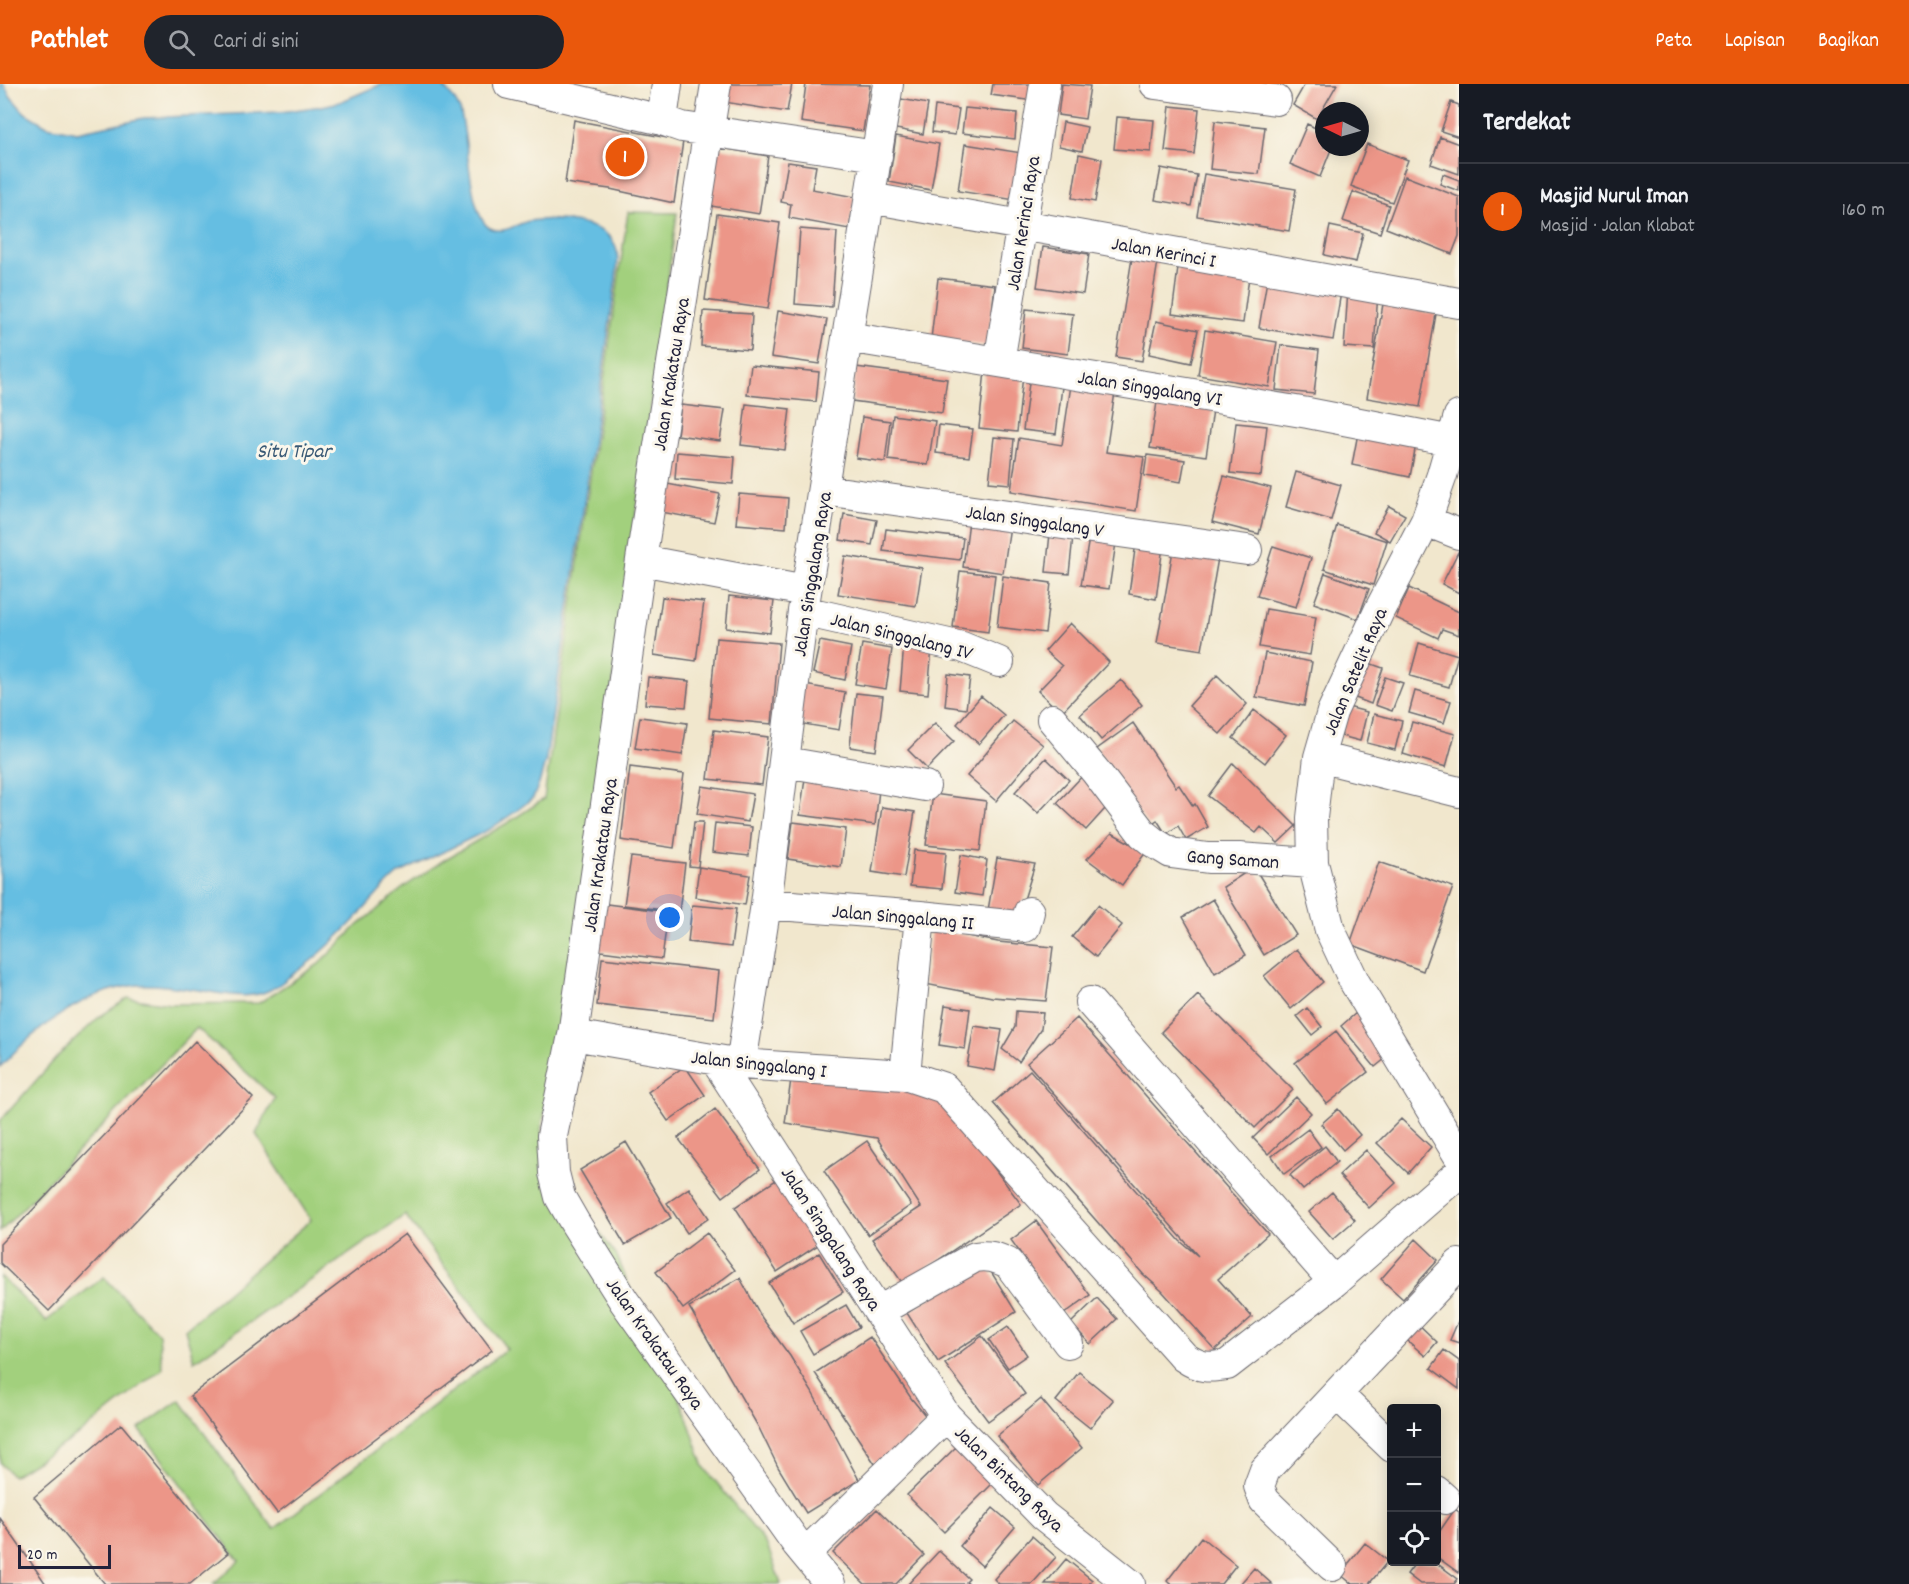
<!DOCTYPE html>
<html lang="id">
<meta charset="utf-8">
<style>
body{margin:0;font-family:Dekko,sans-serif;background:#20242c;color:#f1f3f6}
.controls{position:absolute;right:18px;bottom:18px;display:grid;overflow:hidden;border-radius:6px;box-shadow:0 3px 15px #0003}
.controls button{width:54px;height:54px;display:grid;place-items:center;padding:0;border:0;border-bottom:2px solid #363941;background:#171b24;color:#f1f3f6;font:30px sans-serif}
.compass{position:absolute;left:1315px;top:18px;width:54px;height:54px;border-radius:50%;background:#171b24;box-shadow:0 3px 15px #0003;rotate:275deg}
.scale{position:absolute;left:18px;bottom:15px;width:93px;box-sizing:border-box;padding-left:6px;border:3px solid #22223b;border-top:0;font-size:16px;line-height:21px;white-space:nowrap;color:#22223b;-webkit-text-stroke:4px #fbf7ec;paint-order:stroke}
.you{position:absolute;left:670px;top:834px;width:21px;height:21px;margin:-15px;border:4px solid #fff;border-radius:50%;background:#1a73e8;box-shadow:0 0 0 9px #1a73e833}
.badge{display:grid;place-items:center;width:39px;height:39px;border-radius:50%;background:#ea580c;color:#fff;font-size:20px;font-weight:700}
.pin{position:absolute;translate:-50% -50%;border:3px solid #fff;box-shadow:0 2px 6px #0006}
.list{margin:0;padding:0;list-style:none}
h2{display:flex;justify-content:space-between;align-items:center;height:78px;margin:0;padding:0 24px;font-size:26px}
h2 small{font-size:20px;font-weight:400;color:#9ea1a6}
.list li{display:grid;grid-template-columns:39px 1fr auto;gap:18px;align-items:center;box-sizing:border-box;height:96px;padding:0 24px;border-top:2px solid #363941}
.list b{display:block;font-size:22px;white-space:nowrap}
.list p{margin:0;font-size:20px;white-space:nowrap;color:#9ea1a6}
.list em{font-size:20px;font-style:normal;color:#9ea1a6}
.icon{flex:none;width:33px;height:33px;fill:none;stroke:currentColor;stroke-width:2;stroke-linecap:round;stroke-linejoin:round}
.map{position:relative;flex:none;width:1459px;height:1500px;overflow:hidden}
header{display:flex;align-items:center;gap:36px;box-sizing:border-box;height:84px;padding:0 30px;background:#ea580c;color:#fff}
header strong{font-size:28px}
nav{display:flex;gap:33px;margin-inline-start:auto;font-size:21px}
.search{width:420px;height:54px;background:#20242c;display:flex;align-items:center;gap:15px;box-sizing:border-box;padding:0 21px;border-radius:33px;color:#9ea1a6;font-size:22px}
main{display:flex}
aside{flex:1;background:#171b24}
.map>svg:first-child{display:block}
.green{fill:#a2d07d;stroke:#62795c;stroke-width:1.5}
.water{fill:#65bee2;stroke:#44708e;stroke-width:1.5}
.building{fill:#ec9688}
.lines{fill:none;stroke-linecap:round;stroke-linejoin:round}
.minor-casing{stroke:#6a676e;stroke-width:32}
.minor{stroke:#fff;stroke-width:30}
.labels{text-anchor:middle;stroke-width:6;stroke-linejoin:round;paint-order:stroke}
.street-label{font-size:20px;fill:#22223b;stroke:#fbf7ec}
.water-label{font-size:21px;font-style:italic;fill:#395975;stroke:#fbf7ec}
</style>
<header>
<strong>Pathlet</strong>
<div class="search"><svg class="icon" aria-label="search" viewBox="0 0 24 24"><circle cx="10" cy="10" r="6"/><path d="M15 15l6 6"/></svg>Cari di sini</div>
<nav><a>Peta</a><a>Lapisan</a><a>Bagikan</a></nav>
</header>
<main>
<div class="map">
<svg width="1459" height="1500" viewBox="0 0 1459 1500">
<rect width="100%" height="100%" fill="#fbf7ec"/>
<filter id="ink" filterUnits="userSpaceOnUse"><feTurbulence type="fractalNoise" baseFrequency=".0167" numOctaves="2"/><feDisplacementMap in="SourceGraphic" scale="12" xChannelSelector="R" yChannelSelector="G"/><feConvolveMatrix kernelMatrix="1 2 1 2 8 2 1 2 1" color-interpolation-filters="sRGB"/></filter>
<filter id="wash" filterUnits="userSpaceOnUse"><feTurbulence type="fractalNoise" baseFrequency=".008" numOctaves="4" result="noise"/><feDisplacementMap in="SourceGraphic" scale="24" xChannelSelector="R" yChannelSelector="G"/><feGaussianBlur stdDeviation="1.35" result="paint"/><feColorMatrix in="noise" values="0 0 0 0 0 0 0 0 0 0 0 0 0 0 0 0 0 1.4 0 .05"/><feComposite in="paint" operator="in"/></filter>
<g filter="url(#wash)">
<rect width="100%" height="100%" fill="#f1e7cd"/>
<path class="green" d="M628,128l49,1 -106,778 -30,139 31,66 45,60 23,58 43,92 21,61 63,78 14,39h-568l26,-23 -100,-132 41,-29 94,129 233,-180 -102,-134 -211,146 -9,-32 126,-109 -55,-86 19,-36 -78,-70 -197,204v-111l58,-65 41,-39 29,-19 42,6 89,-1 60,-39 35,-35 49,-41 41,-28 65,-38 35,-23z
M0,1192l46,45 58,-44 55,57 3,35 -82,65 -67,42 -13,-13z"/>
<path class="water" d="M0,0h4l7,13 14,16 22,13 30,6 67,-14 137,-6 41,-6 18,-4 42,-18h59c7,7 15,17 19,26 8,24 9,108 30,118 14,7 25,-4 39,-7 22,-4 73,0 85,22 6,11 3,25 2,36l-42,295 -28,185 -7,25 -6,14 -18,14 -25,17 -92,45c-12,10 -21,21 -32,33 -23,26 -48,51 -77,70 -6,5 -13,10 -19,13 -22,11 -50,3 -72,0 -19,-2 -41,-7 -60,-5 -54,5 -103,44 -138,82z"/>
<g id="blocks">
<path class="building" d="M727,0h65l-5,28 -63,-10z
M806,0l64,1 -7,46 -62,-9z
M993,0h42l-2,17 -42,-6z
M1062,0l28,2 -5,33 -27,-4z
M1305,0h32l-20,35 -24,-14z
M901,15l27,5 -5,30 -27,-5z
M1451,18l8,3v32l-18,-6z
M935,22l24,3 -4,26 -23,-3z
M1170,22l29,3 -5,45 -29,-3z
M965,24l52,5 -2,26 -53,-6z
M1117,33l37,3 -3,32 -37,-3z
M574,36l109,21 -9,62 -64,-14 -45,-6z
M1215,37l50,6 -6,47 -49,-5z
M1063,38l24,5 -5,24 -23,-5z
M1307,40l17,8v15h8l-12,30 -30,-13z
M896,52l43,8 -8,46 -42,-8z
M1440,53l19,7v30l-28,-10z
M965,60l57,9 -7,47 -57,-9z
M1367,60l41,16 -16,42 -41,-16z
M715,63l53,9 -9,58 -54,-9z
M1079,70l23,5 -7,43 -23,-4z
M788,78l28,4 -4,23 43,8 -6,32 -60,-11 2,-14 -10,-2z
M1161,84l36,7 -6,31 -36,-6z
M1204,90l92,15 -7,42 -92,-15z
M1443,90l16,6v11l-19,-7z
M1405,92l54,21v39l-7,18 -66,-26z
M1353,108l36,13 -9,28 -37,-12z
M717,130l63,9 -12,86 -63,-9z
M1330,142l33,7 -7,29 -32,-7z
M800,145l37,3 -5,75 -37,-3z
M1043,163l46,7 -6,40 -46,-7z
M1133,168l26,3 -17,106 -26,-4z
M1178,184l71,9 -6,46 -71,-9z
M938,194l57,7 -7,61 -57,-7z
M1267,196l74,12 -8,48 -74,-12z
M1348,206l30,3 -4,56 -30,-2z
M1383,220l53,10 -16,93 -53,-9z
M1026,225l47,5 -5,40 -46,-6z
M703,227l49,3 -2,36 -49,-4z
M778,227l49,8 -8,45 -48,-7z
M1156,237l42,9 -7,33 -42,-9z
M1205,246l72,12 -8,45 -71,-12z
M1281,261l38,5 -5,44 -38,-4z
M751,281l68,7 -3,30 -69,-7z
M856,283l91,12 -5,34 -90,-12z
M985,287l38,4 -6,57 -38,-4z
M1030,291l33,4 -7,55 -33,-4z
M1071,301l44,7 -9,60 38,5 -8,54 -125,-20 8,-53 43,7z
M1157,318l56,8 -7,46 -56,-8z
M746,320l44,5 -5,41 -44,-5z
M681,321l44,5 -5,31 -43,-6z
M893,331l42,6 -7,44 -40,-5z
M862,333l28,4 -5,41 -29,-4z
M1236,339l31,3 -6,50 -31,-3z
M939,341l34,4 -4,28 -33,-4z
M1358,349l58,11 -6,33 -58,-12z
M994,353l20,2 -4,45 -21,-2z
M677,368l58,5 -2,27 -58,-5z
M1147,371l38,5 -4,22 -37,-6z
M1296,388l45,13 -10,35 -45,-13z
M1224,392l47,12 -12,46 -47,-12z
M662,399l58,11 -6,28 -58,-11z
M739,410l49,4 -2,30 -50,-4z
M1389,422l16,9 -15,26 -16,-9z
M844,430l33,6 -5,25 -32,-5z
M969,437l41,5 -7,47 -40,-6z
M1051,440l23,3 -5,47 -23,-2z
M1337,441l50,16 -14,44 -49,-16z
M886,445l77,9 -3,22 -77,-9z
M1090,448l27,4 -8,53 -28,-4z
M1136,458l27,4 -7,53 -27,-5z
M1273,462l38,12 -15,49 -39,-11z
M1173,466l45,8 -16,92 -45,-7z
M1459,466v43l-17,-9z
M845,472l77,12 -6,38 -78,-12z
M960,487l35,4 -7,57 -35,-5z
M1325,489l44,16 -11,30 -44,-16z
M1003,492l48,7 -6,50 -48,-6z
M1409,504l50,24v23l-17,-6 -4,9 -42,-20z
M729,512l45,5 -4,32 -44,-5z
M662,513l42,5 -8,59 -42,-6z
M1266,525l50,8 -6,38 -51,-8z
M1070,539l39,39 -48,51 -23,-22 24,-25 -17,-15z
M716,554l63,5 -7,81 -63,-6z
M820,557l31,6 -6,33 -32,-7z
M1419,559l39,12 -9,32 -39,-11z
M862,560l30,5 -6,40 -31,-5z
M904,560l28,3 -4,47 -28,-3z
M1265,569l47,9 -8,44 -48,-9z
M1366,578l17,6 -12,36 -18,-7z
M948,590l22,3 -4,32 -21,-3z
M1217,591l30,29 -27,30 -31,-28z
M648,593l41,4 -3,26 -41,-3z
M1385,593l18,6 -11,28 -17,-6z
M1121,596l21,25 -41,35 -21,-25z
M799,600l46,8 -6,38 -47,-8z
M1415,607l36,10 -7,22 -35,-10z
M856,609l27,3 -7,55 -26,-4z
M981,612l23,19 -25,29 -22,-20z
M1348,623l19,5 -7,29 -19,-5z
M1254,626l32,25 -21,28 -32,-25z
M1374,630l28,7 -7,29 -28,-7z
M640,633l47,6 -5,32 -47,-7z
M1013,637l30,24 -47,56 -29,-25z
M1412,638l43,12 -9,33 -43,-13z
M935,639l19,18 -27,28 -19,-19z
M1133,639l43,64 3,-2 14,21 2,-2 13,23 -22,13 -8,-14 -12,8 -9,-14 -9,6 -51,-77z
M714,646l54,7 -6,48 -54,-6z
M1046,674l23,22 -31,33 -23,-21z
M1233,679l63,63 -18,17 -17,-16 -5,6 -48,-37z
M630,683l54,7 -10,74 -53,-8z
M806,687l74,10 -5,44 -75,-10z
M1086,688l28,27 -28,31 -29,-27z
M702,702l51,8 -5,28 -51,-8z
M933,710l53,7 -6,50 -54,-6z
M882,723l33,5 -11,65 -32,-5z
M694,738h9l-5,45 -9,-1z
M793,738l53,7 -5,38 -53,-8z
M715,739l37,4 -3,29 -37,-4z
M1112,749l34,19 -24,33 -35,-26z
M914,766l32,3 -4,36 -32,-3z
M961,771l26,5 -5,36 -27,-4z
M631,773l54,6 -6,49 -55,-7z
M997,774l38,6 -17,55 -31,-3z
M1379,778l74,25 -30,84 -73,-27z
M699,783l51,8 -5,30 -50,-8z
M1254,783l42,68 -32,20 -41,-68z
M1213,815l33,56 -31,18 -32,-56z
M599,819l69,9 -6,47 -69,-9z
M692,821l44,4 -5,38 -43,-5z
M1098,821l24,20 -26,32 -24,-20z
M931,845l67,13 55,5 -7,54 -54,-4 -67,-13z
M1297,865l26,33 -32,27 -27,-33z
M602,874l117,13 -5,47 -117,-13z
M1198,911l95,95 -38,38 -94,-96z
M945,921l25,4 -5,40 -26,-4z
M1307,924l15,19 -10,8 -15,-19z
M1016,927l27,2 -2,16 -22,33 -17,-13 13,-22z
M1356,929l35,41 -16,13 -34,-41z
M1077,934l191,216 -50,45 34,38 -37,33 -53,-59 -19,-17 -150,-171 37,-33 150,171 18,15 -171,-193z
M974,942l28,4 -7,41 -28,-5z
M1336,947l32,41 -41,32 -32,-41z
M195,957l58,57 -204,213 -49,-48v-19z
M685,982l20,29 -37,26 -20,-29z
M792,988l140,13 89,119 -118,80 -31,-45 49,-32 -44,-69 -92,-15z
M1296,1013l15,16 -43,41 -15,-16z
M715,1025l45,60 -37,28 -45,-59z
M1338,1025l22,26 -17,15 -22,-26z
M1401,1035l30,28 -23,26 -31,-30z
M1308,1045l13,18 -37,27 -12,-18z
M867,1057l44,64 -43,30 -44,-64z
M626,1058l45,76 -46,27 -45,-75z
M1325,1062l12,16 -34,28 -13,-15z
M1366,1066l30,33 -27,25 -30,-33z
M779,1094l42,65 -44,29 -42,-65z
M689,1104l20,30 -22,15 -20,-30z
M1332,1108l23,28 -22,19 -24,-27z
M1036,1137l54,74 -26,19 -53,-74z
M707,1149l28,37 -52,39 -27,-37z
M405,1150l87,116 -215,163 -87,-117z
M1416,1155l22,21 -35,39 -22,-20z
M819,1169l24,39 -50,31 -24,-40z
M985,1178l31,50 -78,50 -31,-49z
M740,1194l22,40 28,38 22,36 47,88 -53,33 -28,-46 -19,-39 -70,-121z
M1097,1214l20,21 -27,25 -19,-21z
M846,1221l13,22 -46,27 -13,-23z
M1413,1235l24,23 -12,14 -25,-22z
M1459,1235v24l-9,-3z
M1008,1243l19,28 -19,13 -19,-28z
M982,1252l43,58 -37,27 -43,-57z
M870,1253l41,61 18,22 -52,47 -62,-94z
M1444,1266l15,11v28l-28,-21z
M1079,1288l34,28 -23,28 -34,-27z
M1041,1315l41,49 -44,37 -41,-49z
M121,1340l107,129 -38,31h-85l-71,-87z
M956,1363l36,37 -48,48 -37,-37z
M993,1424l22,19 -33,39 -22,-20z
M877,1425l47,46 -28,29h-31l-32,-31z
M1455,1425l4,3v61l-22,-16v-22z
M0,1434l46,66h-46z
M1032,1452l24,21 -24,27h-33l-5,-5z
M1201,1453l35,28 -15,19h-51l-3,-3z
M1365,1459l23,18 -19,23h-17l-12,-10z
M939,1467l30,28 -3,3 3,2h-61z
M1066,1475l26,21 -3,4h-44z
M1416,1478h19l23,17 -4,5h-34l-13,-10z
M1254,1484l18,16h-32z"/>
</g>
</g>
<g filter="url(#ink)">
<use href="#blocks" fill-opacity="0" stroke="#6a676e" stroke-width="1.5"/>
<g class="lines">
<g class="minor-casing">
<path id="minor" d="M509,0l153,36 20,7 195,29
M716,0l-75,476 -68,475 -21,101 2,37 6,24 15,26 49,78 173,243 33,40
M1155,0l121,16
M662,36l5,-36
M870,114l589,105
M847,253l461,76 144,28
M999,278l46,-278
M1459,332l-17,59 -16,46 -46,88 -48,103 -13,45 -7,61 1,45 17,67 25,53 104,173
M824,406l423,60
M1426,437l33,13
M641,476l165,31
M803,527l159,36 37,15
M1052,635l44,53 47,62 10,8 18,11 37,5h31l74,5
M1319,673l140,35
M785,678l140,24
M766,820l154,12 98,10 7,1 4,-15
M1090,918l244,280
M573,951l168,29 164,11 39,13 240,269c16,11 24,11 43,8l107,-83 125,-109
M716,977l230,355 98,100 86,68
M741,980l25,-160 37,-293 85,-527
M905,991l15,-159
M879,1227l96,-54c13,-2 21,0 33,6l60,80
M1337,1310l55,53
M1436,1407l9,8
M806,1469l140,-137
M1332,1482l-68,-66 -5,-14 6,-16 194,-206"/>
</g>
<use href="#minor" class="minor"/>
</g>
</g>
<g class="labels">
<g class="street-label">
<text transform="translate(1022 139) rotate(-81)" y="7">Jalan Kerinci Raya</text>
<text transform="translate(1164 167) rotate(10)" y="7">Jalan Kerinci I</text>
<text transform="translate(670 290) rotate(-81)" y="7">Jalan Krakatau Raya</text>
<text transform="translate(1150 303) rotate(9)" y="7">Jalan Singgalang VI</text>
<text transform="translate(1035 436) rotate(8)" y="7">Jalan Singgalang V</text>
<text transform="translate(811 490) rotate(-81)" y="7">Jalan Singgalang Raya</text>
<text transform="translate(902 551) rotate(14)" y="7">Jalan Singgalang IV</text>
<text transform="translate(1354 587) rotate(-67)" y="7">Jalan Satelit Raya</text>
<text transform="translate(599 771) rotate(-82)" y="7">Jalan Krakatau Raya</text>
<text transform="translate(1233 774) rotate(4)" y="7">Gang Saman</text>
<text transform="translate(903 832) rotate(5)" y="7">Jalan Singgalang II</text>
<text transform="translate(759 979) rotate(6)" y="7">Jalan Singgalang I</text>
<text transform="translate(832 1154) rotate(57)" y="7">Jalan Singgalang Raya</text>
<text transform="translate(656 1259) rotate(55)" y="7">Jalan Krakatau Raya</text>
<text transform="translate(1010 1394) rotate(44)" y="7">Jalan Bintang Raya</text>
</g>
<g class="water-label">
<text x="294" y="373">Situ Tipar</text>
</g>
</g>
</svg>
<div class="controls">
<button>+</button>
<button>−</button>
<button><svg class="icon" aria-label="locate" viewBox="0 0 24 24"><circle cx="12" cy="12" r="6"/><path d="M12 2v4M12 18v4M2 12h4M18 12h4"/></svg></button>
</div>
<svg class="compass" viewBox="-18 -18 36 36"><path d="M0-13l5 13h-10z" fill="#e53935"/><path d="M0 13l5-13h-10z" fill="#9ea1a6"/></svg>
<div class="scale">20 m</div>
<div class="you"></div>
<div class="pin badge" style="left:625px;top:73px">1</div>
</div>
<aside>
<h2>Terdekat<small></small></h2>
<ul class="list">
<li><span class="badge">1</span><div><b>Masjid Nurul Iman</b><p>Masjid · Jalan Klabat</p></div><em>160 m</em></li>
</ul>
</aside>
</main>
